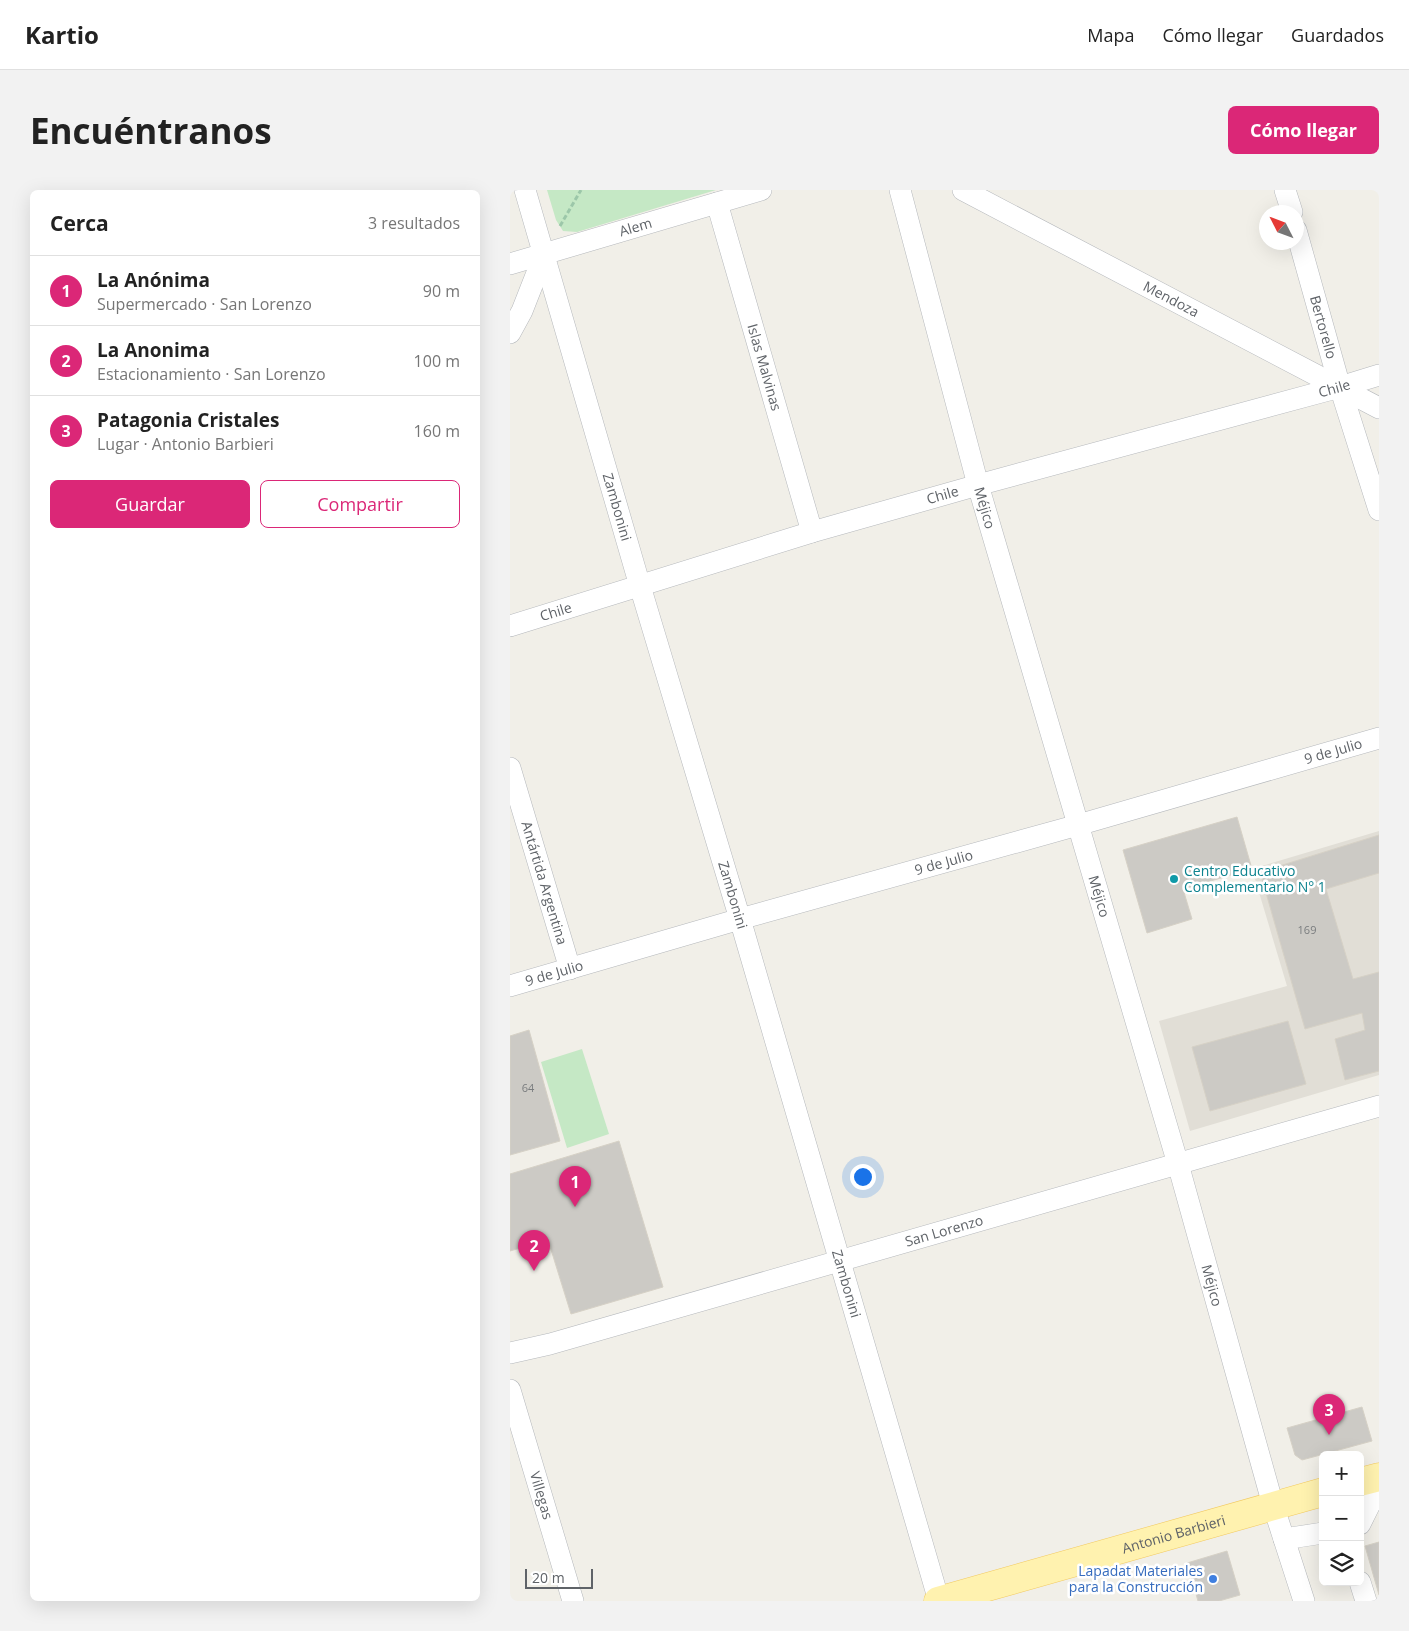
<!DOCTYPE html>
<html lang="es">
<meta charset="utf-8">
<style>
body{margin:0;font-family:"Open Sans",sans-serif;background:#f2f2f2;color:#222}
.controls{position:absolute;right:15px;bottom:15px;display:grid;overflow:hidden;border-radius:8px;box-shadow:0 5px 20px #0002}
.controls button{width:45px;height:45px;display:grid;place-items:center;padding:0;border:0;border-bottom:1px solid #e0e0e0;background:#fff;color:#222;font:25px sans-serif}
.compass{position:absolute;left:749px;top:15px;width:45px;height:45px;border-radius:50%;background:#fff;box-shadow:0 5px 20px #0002;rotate:312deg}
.scale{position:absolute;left:15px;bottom:12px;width:68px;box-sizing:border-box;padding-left:5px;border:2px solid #5f6368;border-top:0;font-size:14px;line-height:18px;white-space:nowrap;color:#5f6368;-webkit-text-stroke:4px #fff;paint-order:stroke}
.you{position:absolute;left:352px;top:986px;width:18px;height:18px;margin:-12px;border:4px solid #fff;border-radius:50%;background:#1a73e8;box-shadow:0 0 0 8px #1a73e833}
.badge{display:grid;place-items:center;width:32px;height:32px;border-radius:50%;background:#db2777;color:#fff;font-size:16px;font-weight:700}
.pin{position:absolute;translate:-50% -41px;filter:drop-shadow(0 1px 2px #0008)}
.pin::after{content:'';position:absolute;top:26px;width:18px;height:15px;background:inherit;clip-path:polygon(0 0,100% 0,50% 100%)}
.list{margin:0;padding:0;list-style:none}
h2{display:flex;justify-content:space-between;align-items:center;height:65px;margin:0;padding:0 20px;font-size:21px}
h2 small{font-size:16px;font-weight:400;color:#767676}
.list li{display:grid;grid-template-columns:32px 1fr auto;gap:15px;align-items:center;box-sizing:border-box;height:70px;padding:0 20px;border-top:1px solid #e0e0e0}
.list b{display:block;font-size:19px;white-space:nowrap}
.list p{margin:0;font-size:16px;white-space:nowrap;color:#767676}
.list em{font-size:16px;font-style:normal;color:#767676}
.actions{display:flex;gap:10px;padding:15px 20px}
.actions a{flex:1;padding:11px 0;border:1px solid #db2777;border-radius:8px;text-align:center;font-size:18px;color:#db2777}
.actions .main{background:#db2777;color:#fff}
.icon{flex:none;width:28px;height:28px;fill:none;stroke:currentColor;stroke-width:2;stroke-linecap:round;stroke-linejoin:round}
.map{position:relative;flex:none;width:869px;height:1411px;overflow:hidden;border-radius:8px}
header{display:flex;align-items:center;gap:30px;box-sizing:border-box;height:70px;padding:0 25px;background:#fff;border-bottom:1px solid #e0e0e0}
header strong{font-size:24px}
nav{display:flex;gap:28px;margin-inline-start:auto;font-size:18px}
.intro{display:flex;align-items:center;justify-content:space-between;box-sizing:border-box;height:120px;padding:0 30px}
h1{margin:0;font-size:35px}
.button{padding:12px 22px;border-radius:8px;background:#db2777;color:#fff;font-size:18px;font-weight:700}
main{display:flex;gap:30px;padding:0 30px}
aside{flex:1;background:#fff;border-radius:8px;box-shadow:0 5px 20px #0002}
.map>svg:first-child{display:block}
.education{fill:#e1ded6}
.green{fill:#c5e8c5}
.building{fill:#cccac5;stroke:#d6d1c6}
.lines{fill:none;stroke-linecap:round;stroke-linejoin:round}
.minor-casing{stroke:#b5b8bc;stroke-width:22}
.major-casing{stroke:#f2c960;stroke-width:29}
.path{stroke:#9cc7a9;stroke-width:3;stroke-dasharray:5 2.5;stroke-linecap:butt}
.minor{stroke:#fff;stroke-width:21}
.major{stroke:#fff2af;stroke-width:28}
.culture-dot{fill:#0f9aa8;stroke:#fff;stroke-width:2}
.shop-dot{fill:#3f7fe0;stroke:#fff;stroke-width:2}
.labels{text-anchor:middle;stroke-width:5;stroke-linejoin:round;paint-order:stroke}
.number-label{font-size:11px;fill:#7a7d7f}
.street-label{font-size:14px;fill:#5f6368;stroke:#fff}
.culture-label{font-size:14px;fill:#0d838f;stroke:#fff;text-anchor:start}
.shop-label{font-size:14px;fill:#366cbe;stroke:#fff;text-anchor:end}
</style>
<header>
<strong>Kartio</strong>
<nav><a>Mapa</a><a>Cómo llegar</a><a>Guardados</a></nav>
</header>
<div class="intro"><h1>Encuéntranos</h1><a class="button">Cómo llegar</a></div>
<main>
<aside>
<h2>Cerca<small>3 resultados</small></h2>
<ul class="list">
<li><span class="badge">1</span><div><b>La Anónima</b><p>Supermercado · San Lorenzo</p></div><em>90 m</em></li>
<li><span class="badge">2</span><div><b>La Anonima</b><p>Estacionamiento · San Lorenzo</p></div><em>100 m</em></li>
<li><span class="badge">3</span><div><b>Patagonia Cristales</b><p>Lugar · Antonio Barbieri</p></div><em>160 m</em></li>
</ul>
<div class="actions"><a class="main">Guardar</a><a>Compartir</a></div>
</aside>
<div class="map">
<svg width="869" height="1411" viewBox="0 0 869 1411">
<rect width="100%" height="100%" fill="#f1efe8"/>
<path class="education" d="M869,641v244l-189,56 -31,-110 128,-35 -35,-117z"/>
<path class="green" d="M37,0h169l-139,42 -14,-1 -7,-11z
M72,859l27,85 -42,14 -26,-86z"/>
<path class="building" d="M727,627l15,52 -69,20 9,30 -45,14 -24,-83z
M869,645v38l-53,16 27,90 26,-7v99l-34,9 -10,-41 30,-9 -3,-17 -57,16 -45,-157z
M778,831l18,63 -96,27 -18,-64z
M19,840l31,111 -50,14v-119z
M109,951l44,146 -92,27 -23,-74 -38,11v-77z
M852,1217l10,34 -70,19 -7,-5 -8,-27z
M869,1352v53l-14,-49z
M717,1361l13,44 -21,6h-21l-11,-38z"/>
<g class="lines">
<g class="minor-casing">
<g id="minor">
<path id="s1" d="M15,0l115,396 100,333 199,682"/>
<path id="s2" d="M390,0l78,295 200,679 95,341 31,96"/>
<path id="s3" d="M453,0l416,218"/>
<path d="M775,0l7,22"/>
<path id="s4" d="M207,13l95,329"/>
<path id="s5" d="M786,40l44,157 39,123"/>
<path id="s6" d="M0,74l251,-74"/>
<path d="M0,143l12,-22 22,-56"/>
<path id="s7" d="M0,436l302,-94 166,-47 362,-98 39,-12"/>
<path id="s8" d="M0,578l60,201"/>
<path id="s9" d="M0,796l230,-67 338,-94 301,-87"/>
<path id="s10" d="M0,1163l40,-9 829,-238"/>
<path id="s11" d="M0,1200l63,211"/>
<path d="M850,1334l19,-38"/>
<path d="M774,1349l39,-6"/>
<path d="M850,1392l6,19"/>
</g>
</g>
<g class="major-casing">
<g id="major">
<path d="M850,1292l19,-5"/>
<path id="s12" d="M428,1411l385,-109"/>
</g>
</g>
<path class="path" d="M50,36l21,-36"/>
<use href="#minor" class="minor"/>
<use href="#major" class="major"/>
</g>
<circle class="culture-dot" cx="664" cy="689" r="5"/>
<circle class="shop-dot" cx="703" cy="1389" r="5"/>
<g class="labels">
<g class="number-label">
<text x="797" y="744">169</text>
<text x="18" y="902">64</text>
</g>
<g class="street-label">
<text dy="5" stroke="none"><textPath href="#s6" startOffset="131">Alem</textPath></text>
<text dy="5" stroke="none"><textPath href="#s3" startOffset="235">Mendoza</textPath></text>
<text dy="5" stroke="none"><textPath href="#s5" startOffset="101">Bertorello</textPath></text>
<text dy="5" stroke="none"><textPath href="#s4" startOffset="171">Islas Malvinas</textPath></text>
<text dy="5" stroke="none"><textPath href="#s7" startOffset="858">Chile</textPath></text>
<text dy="5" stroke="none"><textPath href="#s7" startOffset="452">Chile</textPath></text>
<text dy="5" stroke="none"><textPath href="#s1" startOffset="330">Zambonini</textPath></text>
<text dy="5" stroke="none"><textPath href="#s2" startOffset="329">Méjico</textPath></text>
<text dy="5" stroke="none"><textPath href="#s7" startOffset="48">Chile</textPath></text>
<text dy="5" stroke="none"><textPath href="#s9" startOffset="856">9 de Julio</textPath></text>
<text dy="5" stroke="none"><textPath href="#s9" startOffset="451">9 de Julio</textPath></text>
<text dy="5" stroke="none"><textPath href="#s8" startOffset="120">Antártida Argentina</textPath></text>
<text dy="5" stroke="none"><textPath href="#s1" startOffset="735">Zambonini</textPath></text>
<text dy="5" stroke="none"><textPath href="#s2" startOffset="734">Méjico</textPath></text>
<text dy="5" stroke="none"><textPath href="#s9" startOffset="46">9 de Julio</textPath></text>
<text dy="5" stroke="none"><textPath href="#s10" startOffset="451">San Lorenzo</textPath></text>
<text dy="5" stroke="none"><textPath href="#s1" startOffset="1140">Zambonini</textPath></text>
<text dy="5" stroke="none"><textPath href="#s2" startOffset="1139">Méjico</textPath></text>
<text dy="5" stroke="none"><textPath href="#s11" startOffset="110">Villegas</textPath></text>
<text dy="5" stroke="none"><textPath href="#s12" startOffset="245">Antonio Barbieri</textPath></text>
</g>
<g class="culture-label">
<text x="674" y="686">Centro Educativo<tspan x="674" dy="16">Complementario N° 1</tspan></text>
</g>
<g class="shop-label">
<text x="693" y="1386">Lapadat Materiales<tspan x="693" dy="16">para la Construcción</tspan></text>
</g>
</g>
</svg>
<div class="controls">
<button>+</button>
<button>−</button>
<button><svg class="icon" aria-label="layers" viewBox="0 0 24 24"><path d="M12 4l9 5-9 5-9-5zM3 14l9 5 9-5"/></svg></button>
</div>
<svg class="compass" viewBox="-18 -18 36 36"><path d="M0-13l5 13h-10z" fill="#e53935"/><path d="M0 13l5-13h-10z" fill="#767676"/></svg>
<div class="scale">20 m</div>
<div class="you"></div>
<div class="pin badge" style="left:65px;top:1017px">1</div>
<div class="pin badge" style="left:24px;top:1081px">2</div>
<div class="pin badge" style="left:819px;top:1245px">3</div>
</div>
</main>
